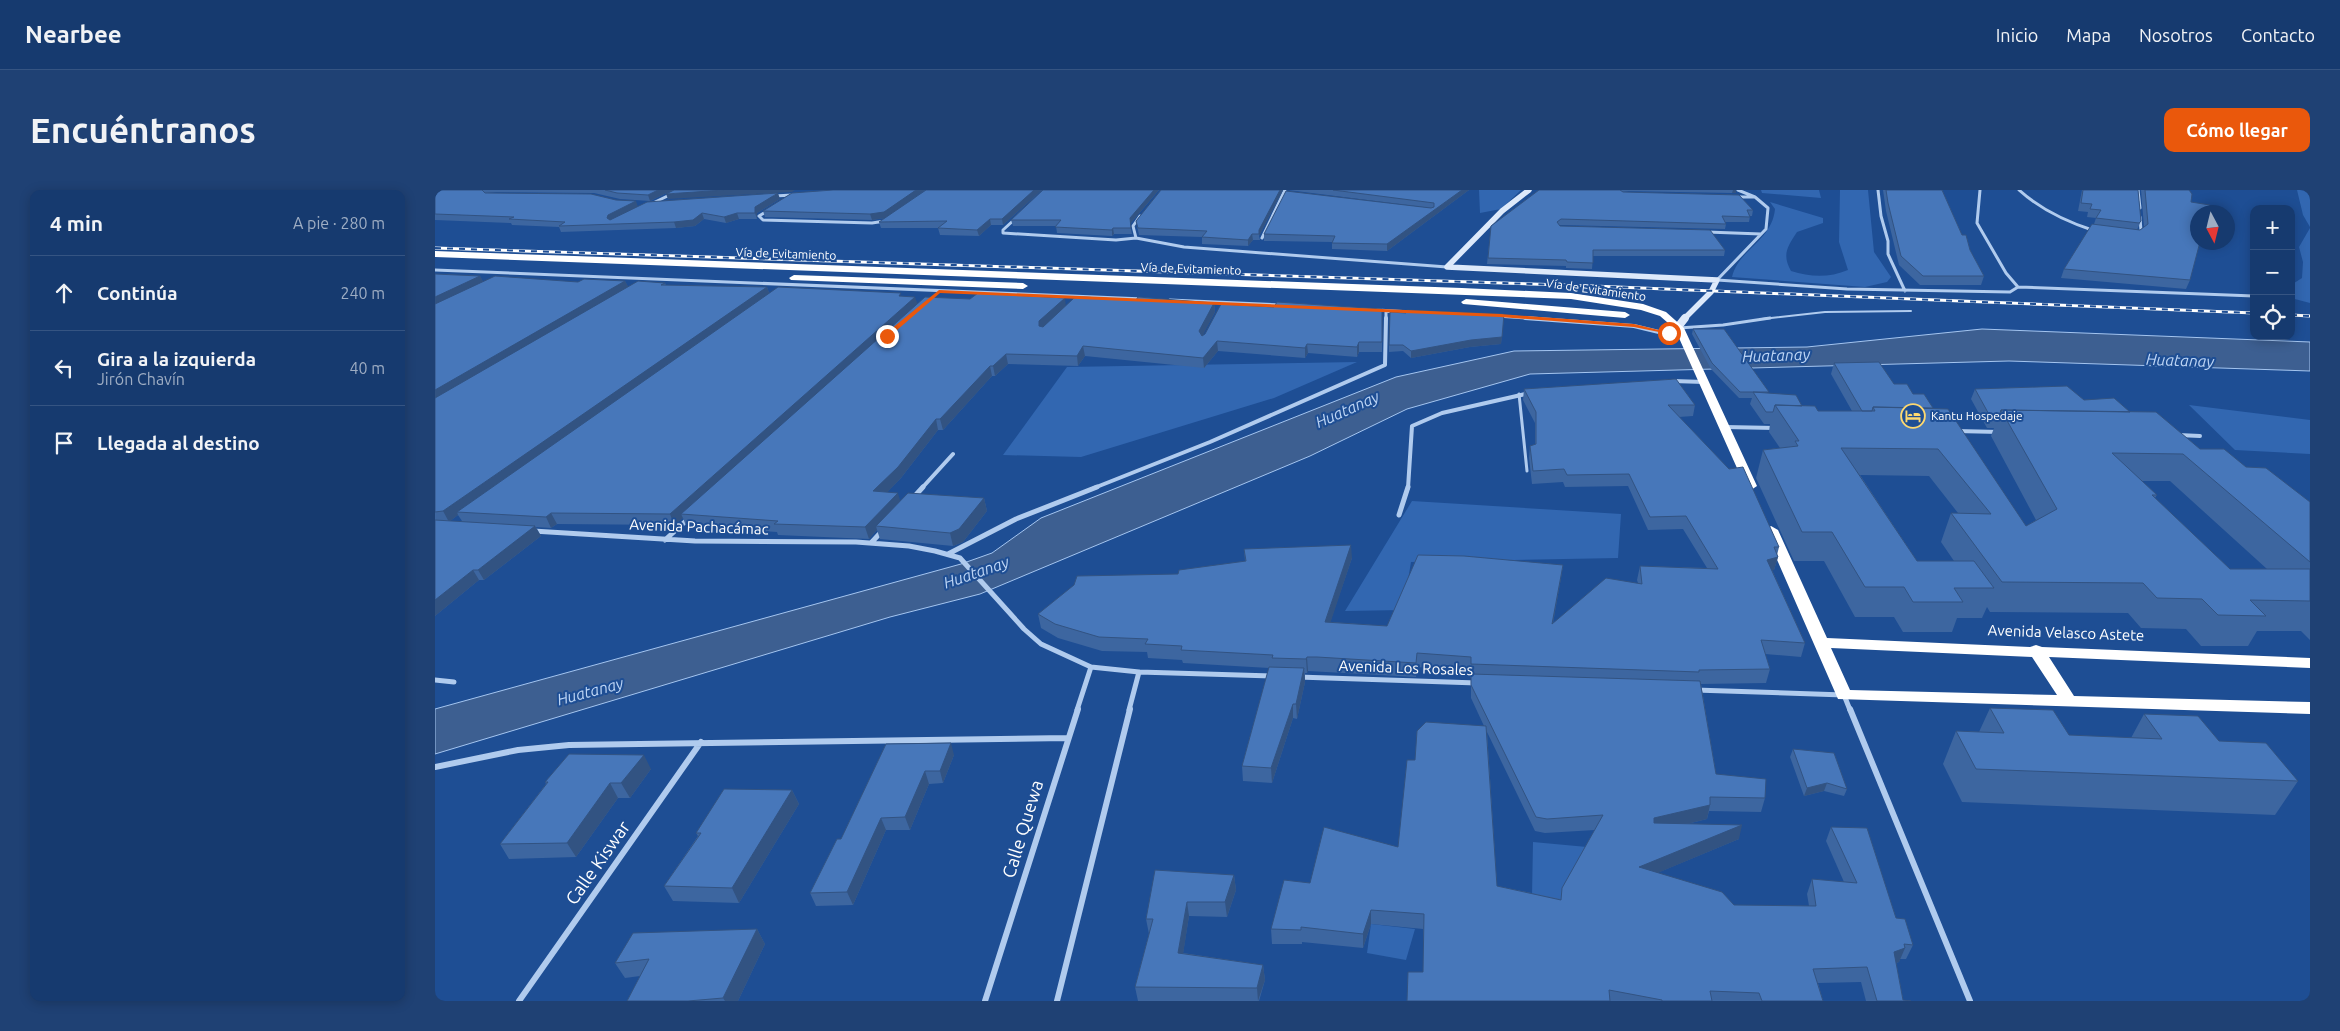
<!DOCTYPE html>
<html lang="es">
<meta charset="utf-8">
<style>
body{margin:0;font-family:Ubuntu,sans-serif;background:#1f4174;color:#f1f3f6}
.controls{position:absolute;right:15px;top:15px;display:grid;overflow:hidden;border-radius:10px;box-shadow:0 2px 12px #0003}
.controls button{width:45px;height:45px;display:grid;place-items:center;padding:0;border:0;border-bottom:1px solid #355482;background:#163a6f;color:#f1f3f6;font:25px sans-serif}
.compass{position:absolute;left:1755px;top:15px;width:45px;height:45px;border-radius:50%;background:#163a6f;box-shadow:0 2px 12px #0003;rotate:173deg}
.stop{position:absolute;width:15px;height:15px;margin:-11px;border:4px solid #ea580c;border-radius:50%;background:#fff}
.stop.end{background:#ea580c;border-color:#fff;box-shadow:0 1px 5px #0008}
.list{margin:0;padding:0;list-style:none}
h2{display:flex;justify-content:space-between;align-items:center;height:65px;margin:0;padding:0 20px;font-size:21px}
h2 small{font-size:16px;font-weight:400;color:#9eadc3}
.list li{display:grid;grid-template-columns:32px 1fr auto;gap:15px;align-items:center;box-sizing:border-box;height:75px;padding:0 20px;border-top:1px solid #355482}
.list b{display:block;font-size:19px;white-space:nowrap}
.list p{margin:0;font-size:16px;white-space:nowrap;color:#9eadc3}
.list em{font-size:16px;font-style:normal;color:#9eadc3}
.icon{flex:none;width:28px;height:28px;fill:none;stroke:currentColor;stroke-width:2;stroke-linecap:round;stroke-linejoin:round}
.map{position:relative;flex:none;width:1875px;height:811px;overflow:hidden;border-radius:10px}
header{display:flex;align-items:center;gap:30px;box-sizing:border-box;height:70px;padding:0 25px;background:#163a6f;border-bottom:1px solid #355482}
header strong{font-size:24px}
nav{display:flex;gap:28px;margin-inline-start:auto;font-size:18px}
.intro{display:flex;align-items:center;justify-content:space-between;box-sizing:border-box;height:120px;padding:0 30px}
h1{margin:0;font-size:35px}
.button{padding:12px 22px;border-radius:10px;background:#ea580c;color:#fff;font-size:18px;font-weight:700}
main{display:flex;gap:30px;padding:0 30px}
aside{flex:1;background:#163a6f;border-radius:10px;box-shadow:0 2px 12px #0003}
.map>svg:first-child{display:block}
.green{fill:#3267b1}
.water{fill:#3d5f91;stroke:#a4c5f0}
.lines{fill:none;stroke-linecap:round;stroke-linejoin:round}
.lane-far1{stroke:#b0cbee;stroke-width:2}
.lane{stroke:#b0cbee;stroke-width:3}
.street-far3{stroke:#b0cbee;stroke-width:3}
.street-far2{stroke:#b0cbee;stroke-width:4}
.street-far1{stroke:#b0cbee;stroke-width:5}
.street{stroke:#b0cbee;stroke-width:6}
.secondary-far1{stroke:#dde9fa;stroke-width:5.5}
.secondary{stroke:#dde9fa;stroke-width:8}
.highway{fill:#fff;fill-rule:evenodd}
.rail-casing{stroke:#fff;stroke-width:3}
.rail{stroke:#1e4e94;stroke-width:2;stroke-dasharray:6;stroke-linecap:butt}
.wall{fill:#3d66a0;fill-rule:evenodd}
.shaded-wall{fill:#325382}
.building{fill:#4777ba;stroke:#325382}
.route{fill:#ea580c}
.labels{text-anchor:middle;stroke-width:4;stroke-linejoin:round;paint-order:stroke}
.far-street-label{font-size:12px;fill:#fff;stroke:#1e4e94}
.far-poi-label{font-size:12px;fill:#fff;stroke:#1e4e94;text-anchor:start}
.street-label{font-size:15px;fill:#fff;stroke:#1e4e94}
.water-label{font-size:16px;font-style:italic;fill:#bdd5f5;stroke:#1e4e94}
.near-street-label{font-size:18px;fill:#fff;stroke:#1e4e94}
</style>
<header>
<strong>Nearbee</strong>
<nav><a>Inicio</a><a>Mapa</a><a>Nosotros</a><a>Contacto</a></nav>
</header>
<div class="intro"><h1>Encuéntranos</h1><a class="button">Cómo llegar</a></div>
<main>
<aside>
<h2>4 min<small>A pie · 280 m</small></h2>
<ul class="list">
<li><svg class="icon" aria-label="ahead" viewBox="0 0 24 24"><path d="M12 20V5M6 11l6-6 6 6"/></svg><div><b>Continúa</b></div><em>240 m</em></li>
<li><svg class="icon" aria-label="left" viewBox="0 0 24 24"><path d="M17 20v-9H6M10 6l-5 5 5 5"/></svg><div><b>Gira a la izquierda</b><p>Jirón Chavín</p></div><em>40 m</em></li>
<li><svg class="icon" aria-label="arrive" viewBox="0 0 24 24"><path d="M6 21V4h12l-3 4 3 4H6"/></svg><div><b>Llegada al destino</b></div></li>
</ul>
</aside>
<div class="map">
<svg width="1875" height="811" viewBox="0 0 1875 811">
<rect width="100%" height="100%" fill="#1e4e94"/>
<path class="green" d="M1044,0h42l-20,19 -21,4z
M1326,0h58l2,8 -59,-5z
M1405,0h28l6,62 17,25 -4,5 -22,5 -133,-10c6,-27 40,-36 43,-68l-5,-7 53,16v5l-26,9c-10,15 -15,23 -6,39 19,6 38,7 57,-1l-9,-28z
M1862,0h13v37l-7,-12z
M1875,38v75l-19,-5v-13l11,-7 1,-16 -4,-15z
M922,172l-83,36 -193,59 -78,-2 64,-88z
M1754,215l121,15v34l-75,-4z
M977,311l209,13 -3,44 -207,4 -8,48 -58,1z
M1098,652l54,5 -27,56 -28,-7z
M936,734l44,5 -9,31 -39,-7z"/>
<path class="water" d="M1547,139l328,13v29l-301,-10 -479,13 -123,35 -97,47 -330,138 -90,23 -455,137v-45l526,-145 31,-11 49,-35 355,-141 118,-26 293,-4z"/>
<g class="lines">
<path class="lane-far1" d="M1327,129l63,-7 86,-1"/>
<path class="lane" d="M1244,138l44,-3 47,-7
M1084,204l8,77"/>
<path class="street-far3" d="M1443,0l3,26 7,25v13l17,37
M1584,0c22,20 48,32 76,41
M1703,0l2,18
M339,6l19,-1
M1300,7h20
M216,14l29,-14
M334,20l-10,6 4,4 109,3 13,-2
M581,28l-13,12v3l113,7 20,-2 48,9 263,20
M1272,42l54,2
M1703,45l3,-4 -1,-14
M701,48l-3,-12 7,-10
M827,48l23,-48
M0,80l709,29
M1282,90l130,9 163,3 8,-5 -12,-14 -29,-50 3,-33
M1282,90l49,-51 2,-21 -13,-11 -17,-7
M1583,97l236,9
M735,110l111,5
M942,120l34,2
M1062,126l45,3
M951,129v-8"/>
<path class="street-far2" d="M1090,128l109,8 29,7 11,-1
M1238,191l31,1
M1290,237l50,1
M1521,241l44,1
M1743,245l22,1
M487,298l31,-34
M659,298l116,-46 175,-77 1,-47
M973,298l4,-62 30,-13 88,-20"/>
<path class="street-far1" d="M478,308l10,-11
M964,325l9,-28
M98,341l162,10 161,1 53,4 26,5 25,7 64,71 17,15 50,23 48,5 133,4
M230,350l23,-21
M436,353l12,-13
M513,364l68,-35 81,-32
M863,487l179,6
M0,490l19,2
M1260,500l149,5 6,15
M642,520l14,-43
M694,520l10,-38"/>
<path class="street" d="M1415,519l120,292
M0,577l83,-17 51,-5 498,-7
M84,811l182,-259
M550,811l93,-292
M622,811l73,-292"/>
<path class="secondary-far1" d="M1094,0l-27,21 -55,56 270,13 -6,12 -27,27"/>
<path class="secondary" d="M1239,142l11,-14"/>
<path class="highway" d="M0,61l1027,37 109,5 72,11 23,8 18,16 73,158 -6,4 -6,-4 -70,-157 -15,-13 -19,-6 -70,-11 -1136,-42z
M359,85l229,8 5,3 -5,3 -232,-9 -2,-2z
M1031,109l159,13 5,3 -5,3 -162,-14 -2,-2z
M1336,336l7,4 49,108 203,9 6,-2 6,2 268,11v10l-261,-11 25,39 236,6v12l-472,-15 -74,-169zM1396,458l201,9 25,38 -207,-5z"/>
<g class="rail-casing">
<path id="rail" d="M0,58l1158,38 661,27
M1856,125l19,1"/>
</g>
<use href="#rail" class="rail"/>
</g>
<path class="wall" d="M0,0h238l-23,11 -30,-2 -26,-6 -108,-1 152,14 142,-7 -23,14v6h-18l-13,4 -22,-4 -9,7 -19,2 -115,4 -2,-5 -47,-2 -1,-2 -76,-3z
M398,0h92l-25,18 142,-18 -39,35h-12l-12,11 -39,-1 -2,-7h1h-58l-2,-6 6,-4 -13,2 -107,-3 -2,-6z
M608,0h116l-29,34 2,10h-18l-2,2 -55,-3 -1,-7h-43l-2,-6z
M726,0h122l-24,46 1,4h-7l-5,6 -46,-2v-7l-63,-2 -3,-14z
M853,0h181l-82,61 -55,-2v-7l-68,-1v-7l167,-26z
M1104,0h197v3h-4l-110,-2 131,19 -1,6h-2l-1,6h-24l1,2 -1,5 -165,-4v1l165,24 -1,6h-131l-1,13 -26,-1v-2l-79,-2 4,-38z
M1448,0h59l20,45 22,41 -3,9h-61l-21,-20 -13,-54z
M1647,0h56l3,31 -4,9h3l4,-3 -3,-37h48l1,90 -4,9 -125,-11 3,-9 30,-45 2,-6 -9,-1 1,-5 -10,-1z
M0,84l45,2 3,6h95l47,-1 3,6 37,-4 1,2 101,2 2,6 133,3 15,8 149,2 70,-6 78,3 1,9 -13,24 72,-29 108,2v43h-23l-2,5 -49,-4 -3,5 -87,-7 -14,17 -119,-12 -7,10 -70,-2 -13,12h-3l-49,54h-5l-37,48 -14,14 13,10 84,-4 3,13 -24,31 -10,4 -73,-7 -3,-9 -8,9 -91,-4 -1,-3 -91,-6 -3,-8 -9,7 -117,-1 -6,4 -15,-1 5,9 -57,44h-5l-44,36zM23,325l4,6h-12z
M971,123l98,1 -3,30 -31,3 -59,11 -8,-7 -14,1v-7z
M1258,139l75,64 34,13 16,5h34l-21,-37 3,-11 60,21 19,10 20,14 93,118 10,-6 -45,-84 3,-8h-7l-16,-29 4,-10 109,11 46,12 70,37 46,18 64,35v138l-9,-9h-44l-9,15h-47l-15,-17 -45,-1 -13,-15 -138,-1 -3,-5 -5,11h-25l-5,14h-49l-9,-15h-39l-31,-56h-30l-38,-83 7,-28 17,-2 -11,-16 1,-8h-6l-14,-20 2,-6h-13l-28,-29 -19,-35zM1425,285l69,1 29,37h-7l-10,29 13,19h-37zM1707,291h28l97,88h-37l-75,-71 2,-3z
M1089,199l171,16 -2,11 -14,1 100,130 -2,8 1,2 -4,13h-2l33,73 -4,14 -36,-3 5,15 -4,14 -65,1 15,90 49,24 -4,14 -52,-1 -2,8 -20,5 52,15 -82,34 77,32 75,1 -2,-12 5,-15 32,3 -18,-41 5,-14 65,91 17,27 -7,14h-6l-1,3 -3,1 7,37 8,1h-45l-5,-19 -43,1 5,18h-416l16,-29v-43l-52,-5 -8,24 -61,-6v2h-30l-1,-15 39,-46 88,-36 17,-87 69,-34 -13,-28v-20h-1v-7l-53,-4 -1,10 -108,-6 -1,2h-2v9l-8,37 -4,-1 -21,65 -29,-2 -1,-15 27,-98 -86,-5 -1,-3 -34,-2 -1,-6 -45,-1 -44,-13 -17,-10 -3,-14 140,-40 67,-13 -1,-12 108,9 -22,64 57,4 176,-61 -2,13 -8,45 85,-40 -1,-3 3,-14 67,2 -24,-39 -35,1 -20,-44 -63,1 -2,-5 -31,2 -3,-26 1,-12 5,-1v-22l-12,-23zM1052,542l48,99 10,2 50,-3 -33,58 -1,11 -64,-13z
M1555,518l79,27 62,3 13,-24 75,27 79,40 -23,34 -313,-13 -19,-38 13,-33 23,1z
M451,554l68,11 -11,28 -14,1 -19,46h-24l-33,75 -37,1 -6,-13 31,-54z
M1358,559l54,40 -3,7 -20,-5 -20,5 -14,-39z
M216,579l-21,29h-12l-42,59 -67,2 -9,-15 46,-60 -1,-2z
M357,600l7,14 -60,99 -66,-2 -9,-15 34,-50 -2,-3z
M799,685l2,15 -9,27 -38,-1 -6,37 80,12 2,15 -6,21h-121l-3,-14 14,-53 -3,-15z
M322,739l8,15 -27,57h-111l13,-25 -15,2 -10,-15z"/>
<path class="shaded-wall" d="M223,0h15l-23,11 -2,-6z
M289,0h71l-3,2 -124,7 -2,-5z
M481,0h9l-39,28 -14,2 -2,-6z
M599,0h8l-39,35 -1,-6z
M719,0h5l-29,34v-6z
M845,0h3l-24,46v-6z
M1027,0h7l-82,61v-7z
M1298,0h3v3h-4z
M343,3l2,6 -23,14v6l-2,-6v-6z
M201,11l2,6 -29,17 -2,-6 1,-3z
M267,23l2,6 -9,7 -19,2 -2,-6z
M302,23l2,6 -13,4 -2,-6z
M555,29l1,6 -12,11 -2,-6z
M678,38l1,6 -2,2v-6z
M817,44l1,6 -5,6v-6z
M45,86l4,7 -49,24v-10z
M190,91l4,7 -194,114v-12z
M332,97l3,8 -313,217 1,3 -9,7 -6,-11z
M480,107l3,8 -237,209 2,4 -9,7 -4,-11z
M630,108l1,9 -25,28 -2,-9v-5z
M779,113l1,9 -15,29 -1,-10z
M1067,147l-1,7 -31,3 -59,11v-7l60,-11z
M782,151l1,10 -14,17 -1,-10z
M924,152v10l-2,5v-10z
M872,154l1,9 -3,5v-10z
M648,156l2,10 -7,10 -1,-10z
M571,164l2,10 -13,12 -2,-10z
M555,176l2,10 -49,54 -3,-11z
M501,229l2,11 -37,48 -24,25 -4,-12z
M463,303l3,11 -25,22 1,4 -8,9 -4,-12z
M549,308l3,13 -24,31 -10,4 -3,-13z
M116,323l6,11 -6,4 -5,-11z
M100,336l6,10 -57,44 -6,-10z
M916,355l1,13 -26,78 -1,-14z
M1343,367l-4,13 -11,3 4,-13z
M1128,375l-2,13 -11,60 2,-14z
M38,380l6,10 -44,36v-16z
M872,467l1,14 -1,2 -1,-14z
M869,478l1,14 -8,37 -1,-15z
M858,514v14l-21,65 -1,-15z
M516,553l3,12 -11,28 -3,-12z
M209,565l7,14 -21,29 -9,-15z
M490,581l4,13 -19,46 -5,-13z
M175,593l8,15 -42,59 -9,-14z
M1392,593l-3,8 -20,5 3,-8z
M357,600l7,14 -60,99 -7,-15z
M1275,615l-3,14 -56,14 3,-15z
M446,628l5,12 -33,75 -6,-13z
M1307,635l-3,14 -103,43 3,-15z
M799,685l2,15 -9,27 -2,-15z
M752,712l2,14 -8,52 -3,-15z
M936,720v14l-8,24v-14z
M322,739l8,15 -27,57h-13l-2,-3z
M1470,758l-6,14 -11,4 6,-14z
M828,775l2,15 -7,21 -1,-13z"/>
<path class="building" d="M0,0h47l3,3 106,1 25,6 20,1 -28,14 -1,3 3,2 37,-18 131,-9 -23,14v6h-18l-13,4 -22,-4 -9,7 -19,2 -115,4 6,-4 -56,-3 5,-2 -79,-3z
M170,0h53l-10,5 -31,-2z
M239,0h50l-58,4z
M398,0h83l-32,22 -14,2 -107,-3 29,-18z
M491,0h108l-32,29h-12l-13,11 -39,-2 9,-7 -68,1z
M608,0h111l-24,28 1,10h-18l-1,2 -57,-3 6,-7h-50z
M726,0h119l-21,40v4h-7l-4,6 -46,-3 5,-6 -69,-3 -2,-7z
M898,0h129l-75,54 -55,-1 3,-7 -71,-2 22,-43 145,17 3,-1v-4z
M1104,0h81l3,2 116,3 14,15h-6l3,7 -28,-1 4,8 -165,-5 -4,3 3,4 150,4 15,20h-132v13l-26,-1 -1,-2 -78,-2 3,-32z
M1451,0h56l20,45h4l4,15 14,26h-61l-22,-20 -13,-53z
M1648,0h55l3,31 -2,2 -43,-5 5,-8 -11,-1 2,-5 -11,-1z
M1710,0h44l3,4 -1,8 19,3 -2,7h-11v30h3l-10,38 -126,-11 28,-45 48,6 8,-6z
M0,84l45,2 -45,21z
M60,86l83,6 6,-3 41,2 -190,109v-86z
M203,91l27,2 -4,2 106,2 -324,224 -8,1v-114z
M343,97l123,6 -2,3 16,1 -245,217 -119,-1 -5,4 -89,-5z
M543,103l87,5 -26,23v5l4,1 31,-29 9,-1 53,3 2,-3 76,6 -15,28 3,5 3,-2 16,-30 53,3 3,-5 105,7v33h-23l-2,5 -50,-3 -2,4 -88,-7 -14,17 -120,-12 -6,10 -71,-2 -13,12h-3l-50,53h-4l-38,48 -25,24 25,2 -33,34 -91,-3 4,-3 -97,-7 244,-217 45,2z
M972,120l97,4 -2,23 -31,3 -60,11 -8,-6h-14l1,-33 16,1z
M1258,139h31l45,63h-29l-28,-29z
M1444,172l15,22h13l6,10h11l9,14 -60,-1 -1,4h-10l-28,-48z
M1241,189l19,26h-27l61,64 14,-2 36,80h-5l4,10 -11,3 38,83 -44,-3 9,29 -71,1v2l-228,-8v-7l-54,-4 -1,10 -99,-6h-10l-1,2 -34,-1 1,-3 -92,-5 1,-4 -37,-2 3,-5 -49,-2 -44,-13 -17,-10 36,-29 3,-9 101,-2 1,-4 67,-9 -2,-12 107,-4 -26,77 62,4 31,-71 46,1 99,9 -11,59 54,-46 36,6 -2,-18 78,3 -32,-53 -36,1 -21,-43 -62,1 -3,-6 -31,2 -3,-25 6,-2v-32l-12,-23z
M1632,196l17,14 30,-2 16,14 -129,-2 -3,8h-7l-16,-29z
M1318,202l43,3 6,11 -27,-1 -2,7h-7z
M1340,215l40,1 3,5h57l-2,-4 75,2 78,117 31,-17 -56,-99 155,2 44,37h24l22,18 20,1 44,34v60l-127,-108 -71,-1 45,42h-5l78,74h80v32l-60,-1 16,16 -48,-1 -16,-16 -45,-1 -14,-15 -141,-1 -51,-69 40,1 -53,-65 -97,-1 76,113h57l20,27h-40l9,14h-50l-9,-15h-39l-33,-55h-30l-39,-82 35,-4 -3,-5h4z
M473,303l76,5 -25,31 -9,4 -74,-7z
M0,330l100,6 -57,44h-5l-38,30z
M834,477l35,1 -8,36h-3l-22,64 -29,-2z
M1036,484l229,7 16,93 50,5 -1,19 -55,-1v8l-56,13v5l88,2 -103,42 83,25 12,13 82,1 -4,-27 45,4 -26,-56 36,1 29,90 9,1 8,26 -9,-1 1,4 -11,4 9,48 8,1h-34l-10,-34 -54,2 10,32h-61l-3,-8 -49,-2 2,10h-50v-1l-53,-10 1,11h-203l1,-29h15l1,-58 -53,-4 -8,24 -62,-7v3l-30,-1 13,-49 26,3 14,-56 74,20 9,-87h8l2,-29 9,-9 60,4 11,160 64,14 1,-12 41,-73 -56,4 -11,-2 -65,-132z
M1555,518l63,2 16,25 93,4 -18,-25 54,2 21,25 47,2 32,38 -322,-12 -20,-38 48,2z
M516,553l-11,28h-15l-20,46 -24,1 -34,74 -37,1 27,-54h4l45,-95z
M1358,559l41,4 13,36 -20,-6 -20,5z
M134,564l75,1 -23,28h-11l-43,60 -67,1 48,-62h-3z
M289,599l68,1 -60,98 -68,-2 37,-53h-5z
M720,680l79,5 -9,27h-38l-9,51 85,12 -6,23 -122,-1 18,-68h-7z
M322,739l-34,69 -35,3h-61l22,-42 -34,4 18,-30z"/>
<path class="route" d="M504,100l561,24 134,10 37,9 -2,1 -35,-7 -134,-10 -560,-24 -51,44h-4v-3z"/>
<defs>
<g id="hotel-ring" transform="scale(1.25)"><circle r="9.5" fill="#1e4e94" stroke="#fdd870" stroke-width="1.5"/><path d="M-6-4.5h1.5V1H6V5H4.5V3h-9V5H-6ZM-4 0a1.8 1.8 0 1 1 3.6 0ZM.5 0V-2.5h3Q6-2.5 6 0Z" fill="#fdd870"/></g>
</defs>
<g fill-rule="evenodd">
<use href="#hotel-ring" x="1478" y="226"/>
</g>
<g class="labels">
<g class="far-street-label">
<text transform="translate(351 64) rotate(2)" y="4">Vía de Evitamiento</text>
<text transform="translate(756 79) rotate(2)" y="4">Vía de Evitamiento</text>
<text transform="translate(1161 100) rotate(8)" y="4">Vía de Evitamiento</text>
</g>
<g class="far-poi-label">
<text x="1496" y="230">Kantu Hospedaje</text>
</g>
<g class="street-label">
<text transform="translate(264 337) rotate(2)" y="5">Avenida Pachacámac</text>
<text transform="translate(1631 443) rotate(2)" y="5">Avenida Velasco Astete</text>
<text transform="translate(971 478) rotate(2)" y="5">Avenida Los Rosales</text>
</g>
<g class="water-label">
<text transform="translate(1341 165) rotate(-2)" y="6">Huatanay</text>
<text transform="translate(1745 170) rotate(2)" y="6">Huatanay</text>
<text transform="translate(912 219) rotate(-24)" y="6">Huatanay</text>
<text transform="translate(541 382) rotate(-19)" y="6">Huatanay</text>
<text transform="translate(155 501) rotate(-15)" y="6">Huatanay</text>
</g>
<g class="near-street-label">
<text transform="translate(588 639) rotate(-73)" y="6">Calle Quewa</text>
<text transform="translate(163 673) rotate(-55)" y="6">Calle Kiswar</text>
</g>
</g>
</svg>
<div class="controls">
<button>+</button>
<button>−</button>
<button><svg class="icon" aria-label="locate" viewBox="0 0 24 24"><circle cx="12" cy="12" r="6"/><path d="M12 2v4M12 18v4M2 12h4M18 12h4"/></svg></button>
</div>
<svg class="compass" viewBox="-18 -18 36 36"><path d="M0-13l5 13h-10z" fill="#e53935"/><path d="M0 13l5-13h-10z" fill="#9eadc3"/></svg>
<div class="stop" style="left:1234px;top:143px"></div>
<div class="stop end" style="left:452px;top:146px"></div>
</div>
</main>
